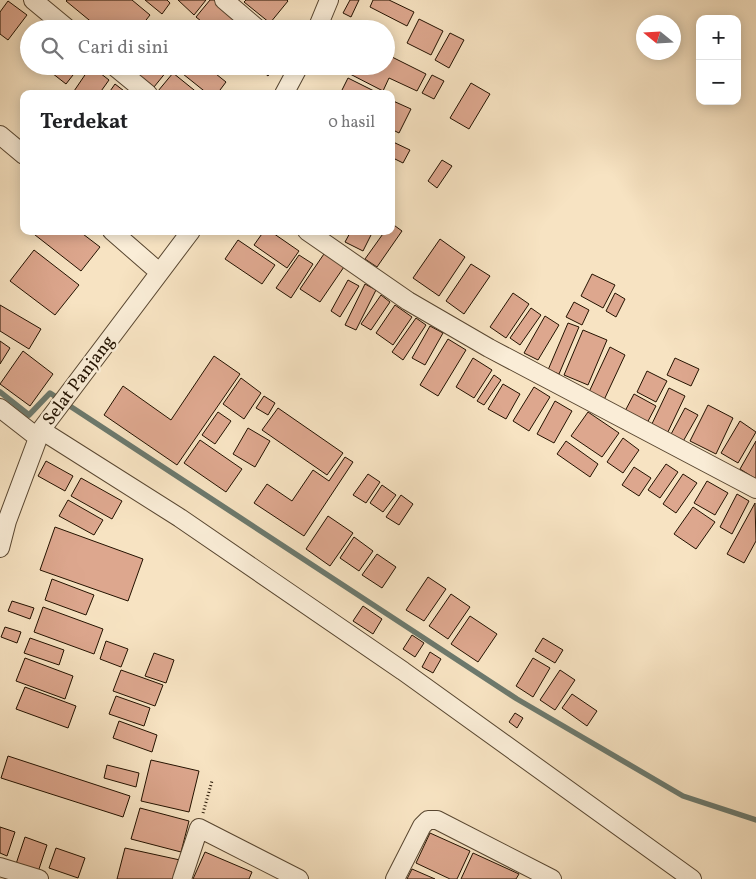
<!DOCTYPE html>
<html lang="id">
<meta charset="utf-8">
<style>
body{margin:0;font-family:Vollkorn,serif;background:#f2f2f2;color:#202124}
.controls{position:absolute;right:15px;top:15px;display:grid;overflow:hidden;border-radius:10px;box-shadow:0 2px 12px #0003}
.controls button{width:45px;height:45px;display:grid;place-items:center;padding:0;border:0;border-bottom:1px solid #e0e0e0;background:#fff;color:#202124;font:25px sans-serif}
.compass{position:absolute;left:636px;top:15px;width:45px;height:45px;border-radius:50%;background:#fff;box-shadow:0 2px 12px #0003;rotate:288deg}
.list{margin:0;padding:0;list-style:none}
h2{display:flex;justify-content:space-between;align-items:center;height:65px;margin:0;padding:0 20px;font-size:21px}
h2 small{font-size:16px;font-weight:400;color:#757577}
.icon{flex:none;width:28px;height:28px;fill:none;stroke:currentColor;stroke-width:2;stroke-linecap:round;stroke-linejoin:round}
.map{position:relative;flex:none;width:756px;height:879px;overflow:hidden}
.search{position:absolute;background:#fff;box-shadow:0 2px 12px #0003;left:20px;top:20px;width:375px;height:55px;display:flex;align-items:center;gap:12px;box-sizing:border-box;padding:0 18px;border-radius:28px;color:#757577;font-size:19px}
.panel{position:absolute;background:#fff;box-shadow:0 2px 12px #0003;left:20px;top:90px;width:375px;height:145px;border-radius:10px}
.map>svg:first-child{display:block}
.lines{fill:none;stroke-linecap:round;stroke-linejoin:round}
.stream{stroke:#6c796d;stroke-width:5.5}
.building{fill:#dda78e;stroke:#231200}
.street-casing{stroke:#584630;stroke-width:20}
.path{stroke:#231200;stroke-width:3;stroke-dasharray:1 2.5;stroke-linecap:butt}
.street{stroke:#faedd7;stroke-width:18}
.labels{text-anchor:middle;stroke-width:5;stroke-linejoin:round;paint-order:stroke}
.street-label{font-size:18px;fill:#231200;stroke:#faedd7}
</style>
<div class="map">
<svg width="756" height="879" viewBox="0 0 756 879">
<rect width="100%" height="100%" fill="#f7e3c2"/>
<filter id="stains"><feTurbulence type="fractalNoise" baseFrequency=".004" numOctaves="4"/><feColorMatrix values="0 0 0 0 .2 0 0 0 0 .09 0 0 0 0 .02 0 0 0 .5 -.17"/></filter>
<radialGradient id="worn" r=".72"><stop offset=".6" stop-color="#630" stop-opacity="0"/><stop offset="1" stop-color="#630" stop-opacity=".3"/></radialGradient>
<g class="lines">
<path class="stream" d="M0,392l29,23 21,-22 467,306 166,97 73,24"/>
</g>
<path class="building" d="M67,0h65l18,15 -11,14h-39l-34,-28z
M145,0h22l3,3 -8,11z
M178,0h28l-12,15z
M210,0h6l21,17 -9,12h-17l-15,-12z
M246,0h41l1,1 -18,22 -26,-21z
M350,0h9l-8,17 -8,-4z
M373,0h16l25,12 -7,14 -37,-19z
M8,1l19,14 -19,25 -8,-6v-22z
M419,19l24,12 -12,24 -24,-12z
M450,33l14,7 -15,28 -14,-8z
M386,54l40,20 -9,17 -28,-13 -6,13 -33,-17 4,-8h32z
M43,66h37l-14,18z
M91,66l18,14 -10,14h-27z
M128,66h43l-17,21z
M181,66h25l20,16 -9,12h-9l-30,-24z
M256,66h19l-7,10z
M173,73l26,21h-38l-3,-3z
M432,75l12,6 -10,18 -12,-6z
M348,78l32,16h-40z
M471,83l19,11 -21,35 -19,-11z
M115,84l13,10h-20z
M391,100l20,9 -12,24 -8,-4z
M391,141l19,9 -7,13 -12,-6z
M442,160l10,6 -15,22 -9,-7z
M391,223l11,8 -25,36 -12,-8 20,-28h6z
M30,231h49l21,16 -19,24z
M264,231h6l29,20 -12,17 -33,-23z
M351,231h22l-10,20 -18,-9z
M440,239l25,18 -26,39 -26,-18z
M238,240l37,25 -13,19 -37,-25z
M34,250l45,35 -24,30 -45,-34z
M326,251l20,13 -26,38 -20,-13z
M299,255l14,9 -22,34 -15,-10z
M471,264l19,12 -26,38 -18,-13z
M592,274l23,11 -12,23 -22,-12z
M348,280l11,6 -19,31 -9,-6z
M365,284l11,6 -20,40 -11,-5z
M513,293l16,11 -23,34 -16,-11z
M615,293l10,6 -9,18 -10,-6z
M381,295l9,7 -19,28 -10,-6z
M574,302l15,8 -7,15 -16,-8z
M0,305l41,24 -12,20 -29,-18z
M395,305l17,12 -19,28 -17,-12z
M531,308l10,7 -21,30 -10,-7z
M545,316l14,9 -21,35 -14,-7z
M416,318l10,7 -23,35 -11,-8z
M568,323l11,4 -20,47 -11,-4z
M430,326l13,7 -18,32 -13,-7z
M583,330l24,10 -19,45 -24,-10z
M448,339l18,11 -28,46 -18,-11z
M0,341l10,7 -10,16z
M610,347l15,8 -21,45 -15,-8z
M23,351l30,23 -23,32 -30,-22z
M214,356l26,18 -63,91 -73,-50 19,-29 48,34z
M473,358l19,12 -18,28 -18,-11z
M675,358l24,11 -8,17 -24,-11z
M647,371l20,10 -11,21 -19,-10z
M494,375l7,5 -17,25 -7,-4z
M241,378l20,15 -17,26 -21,-15z
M503,384l17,10 -14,25 -18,-10z
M534,387l16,10 -21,34 -16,-10z
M669,388l16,8 -19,40 -16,-8z
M634,394l22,12 -10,19 -22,-12z
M264,396l11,7 -7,12 -12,-7z
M555,401l17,10 -18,32 -17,-9z
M708,405l25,13 -17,36 -26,-13z
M278,408l65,45 -16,22 -65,-45z
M685,408l13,7 -17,30 -12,-7z
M218,412l13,9 -16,23 -13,-9z
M588,412l31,21 -17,24 -31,-21z
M740,421l16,11 -18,31 -17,-10z
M248,428l22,13 -15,26 -22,-13z
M623,438l16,12 -16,23 -16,-11z
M200,440l42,29 -16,23 -42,-29z
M566,441l32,23 -8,13 -33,-23z
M756,441v38l-16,-10z
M345,457l8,5 -49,74 -50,-33 13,-19 25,17 21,-31 16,11z
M46,461l27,15 -8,15 -27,-15z
M666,464l12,8 -18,26 -12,-8z
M634,467l17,11 -12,18 -17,-11z
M368,474l12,8 -14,21 -13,-8z
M683,474l14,9 -21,30 -13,-9z
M81,478l41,23 -10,18 -41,-23z
M707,481l21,12 -13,22 -21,-12z
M382,485l14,10 -13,17 -13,-9z
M737,494l12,7 -17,33 -12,-7z
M401,495l12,9 -14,21 -13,-8z
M68,500l35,20 -9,15 -35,-19z
M755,503l1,38 -12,22 -17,-9z
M693,507l22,15 -19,27 -22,-15z
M328,516l25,17 -23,33 -24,-17z
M55,527l88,32 -15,42 -88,-31z
M354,537l19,14 -14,20 -19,-13z
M377,554l19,13 -14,21 -20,-13z
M428,577l18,12 -22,32 -18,-11z
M52,579l42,16 -8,20 -41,-15z
M451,594l19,13 -22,32 -19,-13z
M12,601l22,7 -4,11 -22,-8z
M363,606l19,13 -9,15 -20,-13z
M43,607l60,22 -9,25 -60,-22z
M470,616l27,18 -19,28 -27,-18z
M5,627l16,5 -4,11 -16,-6z
M412,635l12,8 -9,14 -12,-8z
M30,638l34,12 -5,15 -35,-12z
M543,638l20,12 -8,13 -20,-12z
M106,641l22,8 -7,18 -21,-8z
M430,652l11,7 -8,14 -11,-6z
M154,653l20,7 -8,23 -21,-7z
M25,658l48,18 -8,23 -49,-18z
M533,658l17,10 -17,29 -17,-11z
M121,670l42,15 -8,21 -42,-15z
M560,670l15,10 -20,30 -15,-10z
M25,687l51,19 -8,22 -52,-19z
M572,694l25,17 -10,15 -25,-18z
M116,696l34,12 -6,18 -35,-12z
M515,713l8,5 -6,10 -8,-6z
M119,721l38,14 -5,17 -39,-14z
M8,756l122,40 -7,21 -122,-39z
M151,760l48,11 -10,41 -48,-11z
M107,765l32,8 -3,14 -32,-9z
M140,808l49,13 -8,31 -50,-13z
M0,827l15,5 -8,24 -7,-3z
M430,833l40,18 -13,28h-7l-34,-16z
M25,837l22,8 -9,27 -22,-8z
M56,848l29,10 -7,20 -29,-10z
M125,848l55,12 -5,19h-58z
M205,852l47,20 -3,7h-56z
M473,853l46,21 -3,5h-55z
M412,869l23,10h-28z"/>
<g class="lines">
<g class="street-casing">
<path id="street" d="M33,0l35,29
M224,0l34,29
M317,29l12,-29
M114,66l34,28
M284,94l15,-28
M0,135l24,20
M112,231l47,41
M307,231l101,70 81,47 267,141
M0,408l37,29
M41,430l139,88 223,153 289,208
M0,548l7,-27 34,-91 150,-199
M0,867l39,12
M182,879l17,-51 100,51
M395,879l27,-53 6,-6h9l115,59"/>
</g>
<path class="path" d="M203,813l9,-32"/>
<use href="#street" class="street"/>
</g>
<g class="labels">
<g class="street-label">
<text transform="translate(78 380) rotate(-53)" y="6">Selat Panjang</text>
</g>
</g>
<rect width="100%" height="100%" filter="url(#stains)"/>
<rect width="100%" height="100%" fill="url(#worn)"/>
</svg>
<div class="controls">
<button>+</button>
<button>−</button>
</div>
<svg class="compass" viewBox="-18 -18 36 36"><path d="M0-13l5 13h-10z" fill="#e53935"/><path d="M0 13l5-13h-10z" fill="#757577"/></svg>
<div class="search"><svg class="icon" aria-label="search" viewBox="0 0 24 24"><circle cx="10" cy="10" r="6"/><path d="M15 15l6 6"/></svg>Cari di sini</div>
<section class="panel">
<h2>Terdekat<small>0 hasil</small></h2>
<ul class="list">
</ul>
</section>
</div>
